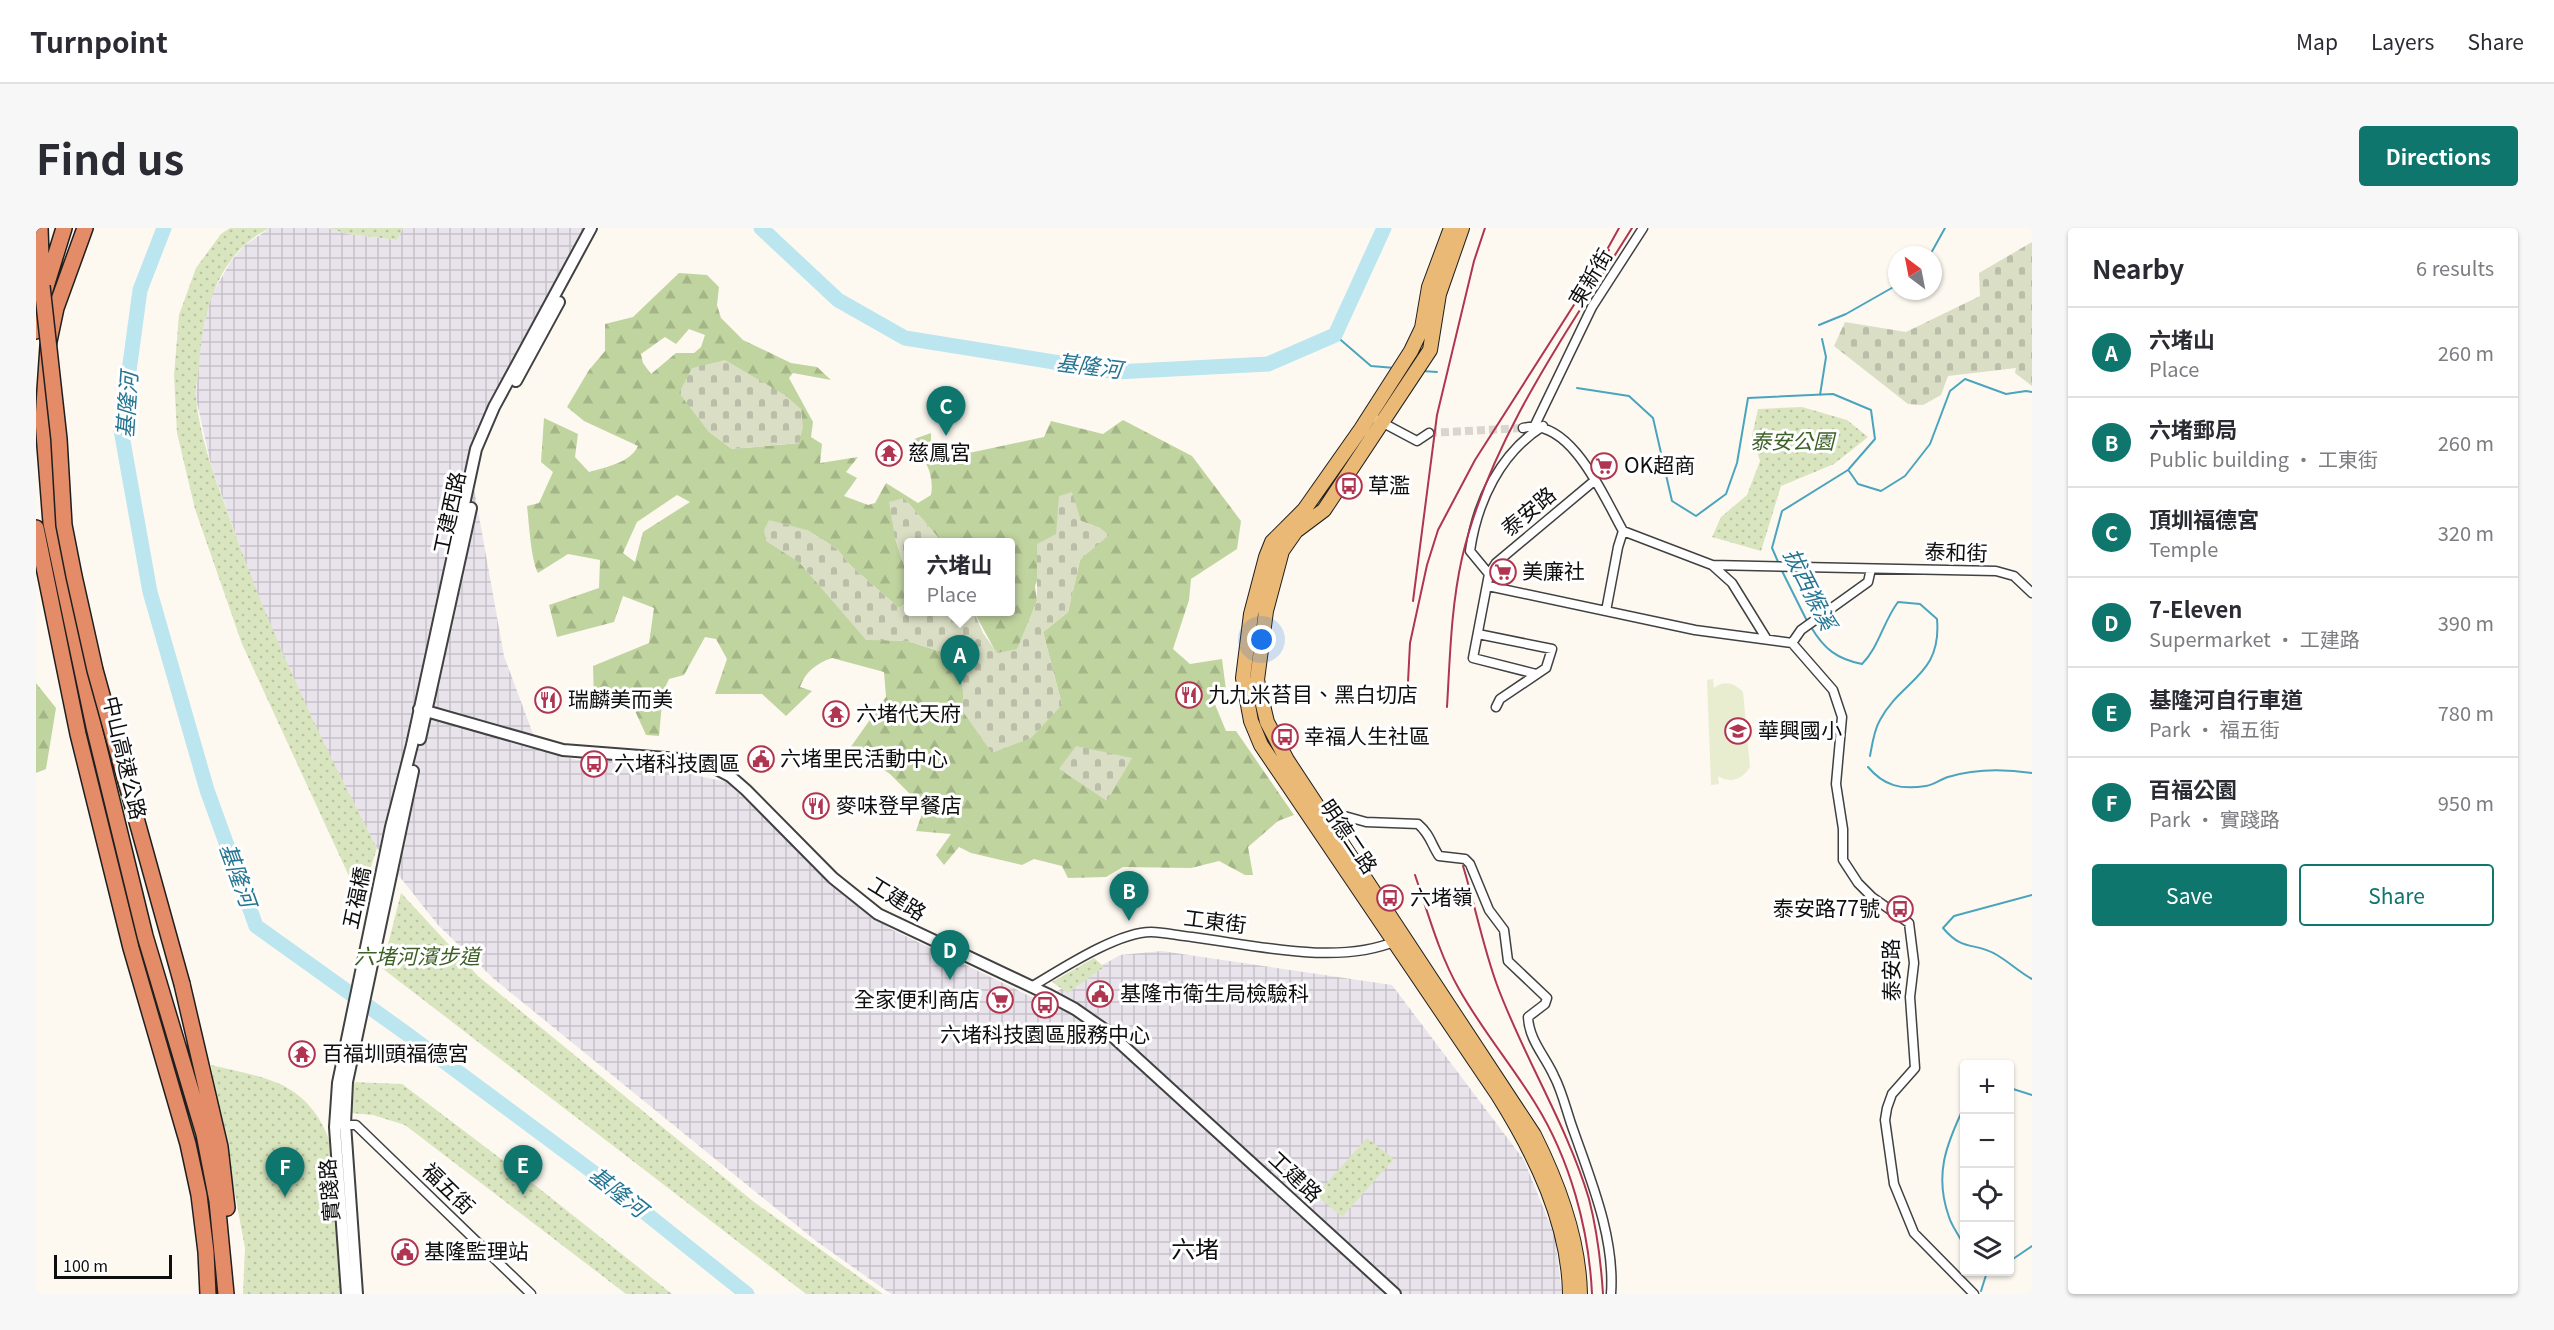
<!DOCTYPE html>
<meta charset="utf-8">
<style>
body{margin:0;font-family:Georgia,"Noto Sans TC",serif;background:#f7f7f7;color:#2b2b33}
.controls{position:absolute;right:18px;bottom:18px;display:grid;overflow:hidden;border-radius:6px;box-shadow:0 2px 4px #0004}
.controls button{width:54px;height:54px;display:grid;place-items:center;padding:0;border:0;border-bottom:2px solid #e1e1e2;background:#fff;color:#2b2b33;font:30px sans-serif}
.compass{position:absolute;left:1852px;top:18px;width:54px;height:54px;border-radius:50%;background:#fff;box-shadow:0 2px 4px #0004;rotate:328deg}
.scale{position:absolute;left:18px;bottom:15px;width:118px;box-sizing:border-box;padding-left:6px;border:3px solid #0e0e0e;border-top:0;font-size:16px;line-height:21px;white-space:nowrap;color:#0e0e0e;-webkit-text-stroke:4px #fff;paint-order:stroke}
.you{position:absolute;left:1226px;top:412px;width:21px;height:21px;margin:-15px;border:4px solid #fff;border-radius:50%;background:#1a73e8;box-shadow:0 0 0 9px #1a73e833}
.badge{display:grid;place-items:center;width:39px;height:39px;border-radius:50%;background:#0f766e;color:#fff;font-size:20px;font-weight:700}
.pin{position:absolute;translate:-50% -50px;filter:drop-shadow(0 2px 3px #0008)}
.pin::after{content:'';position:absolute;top:32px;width:21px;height:18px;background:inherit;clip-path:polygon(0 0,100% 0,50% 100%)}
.popup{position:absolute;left:868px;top:310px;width:111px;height:78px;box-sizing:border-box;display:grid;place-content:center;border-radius:6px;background:#fff;filter:drop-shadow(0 2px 4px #0005);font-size:20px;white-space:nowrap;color:#7c7c81}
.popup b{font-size:22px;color:#2b2b33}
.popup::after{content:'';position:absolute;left:50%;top:100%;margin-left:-12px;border:12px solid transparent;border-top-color:#fff}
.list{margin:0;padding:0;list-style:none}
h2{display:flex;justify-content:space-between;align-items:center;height:78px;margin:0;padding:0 24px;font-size:26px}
h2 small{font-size:20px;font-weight:400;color:#7c7c81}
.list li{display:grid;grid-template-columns:39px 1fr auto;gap:18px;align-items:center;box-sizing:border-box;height:90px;padding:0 24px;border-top:2px solid #e1e1e2}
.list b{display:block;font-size:22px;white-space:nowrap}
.list p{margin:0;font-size:20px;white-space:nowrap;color:#7c7c81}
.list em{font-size:20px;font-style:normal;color:#7c7c81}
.actions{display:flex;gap:12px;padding:18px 24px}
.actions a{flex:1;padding:14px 0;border:2px solid #0f766e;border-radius:6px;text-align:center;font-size:21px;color:#0f766e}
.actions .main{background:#0f766e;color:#fff}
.icon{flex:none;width:33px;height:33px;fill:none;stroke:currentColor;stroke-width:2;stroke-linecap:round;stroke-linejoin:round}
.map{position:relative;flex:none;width:1996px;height:1066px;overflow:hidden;border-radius:6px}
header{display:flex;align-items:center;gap:36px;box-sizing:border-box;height:84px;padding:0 30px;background:#fff;border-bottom:2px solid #e1e1e2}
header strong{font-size:28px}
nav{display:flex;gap:33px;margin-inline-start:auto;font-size:21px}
.intro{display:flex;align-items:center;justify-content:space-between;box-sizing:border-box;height:144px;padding:0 36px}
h1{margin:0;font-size:42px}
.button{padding:15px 27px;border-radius:6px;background:#0f766e;color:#fff;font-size:21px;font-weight:700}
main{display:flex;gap:36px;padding:0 36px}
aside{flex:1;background:#fff;border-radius:6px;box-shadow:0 2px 4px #0004}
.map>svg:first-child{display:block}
.industrial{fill:url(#industrial-grid)}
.forest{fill:url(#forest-firs);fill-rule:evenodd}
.cemetery{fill:url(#cemetery-stones)}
.park{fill:url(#park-dots)}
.pitch{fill:#e8edcf}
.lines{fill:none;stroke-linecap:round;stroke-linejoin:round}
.stream{stroke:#4aa4be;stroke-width:2}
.river{stroke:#bbe5ef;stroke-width:15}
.minor-tunnel{stroke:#d9d6cf;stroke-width:8;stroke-dasharray:8 4;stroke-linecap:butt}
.minor-casing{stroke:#414141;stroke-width:11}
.tertiary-casing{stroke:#414141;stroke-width:14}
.primary-casing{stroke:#1f1f1f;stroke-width:16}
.motorway-casing{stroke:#1f1f1f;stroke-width:18}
.minor{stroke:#fff;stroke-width:8}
.tertiary{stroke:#fff;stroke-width:10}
.primary{stroke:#e9b975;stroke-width:14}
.motorway{stroke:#e48b68;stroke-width:15}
.rail{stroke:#af3550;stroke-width:2}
.motorway-bridge-casing{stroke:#1f1f1f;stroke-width:18;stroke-linecap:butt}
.motorway-bridge{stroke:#e48b68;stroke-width:15}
.labels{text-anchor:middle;stroke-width:6;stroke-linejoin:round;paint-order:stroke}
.street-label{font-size:21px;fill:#0e0e0e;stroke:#fff}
.park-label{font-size:21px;font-style:italic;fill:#3b5f25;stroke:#fff}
.poi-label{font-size:21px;fill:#0e0e0e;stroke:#fff;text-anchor:start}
.water-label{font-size:22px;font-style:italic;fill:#257692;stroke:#fff}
.quarter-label{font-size:24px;fill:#0e0e0e;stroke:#fff}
</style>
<header>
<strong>Turnpoint</strong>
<nav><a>Map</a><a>Layers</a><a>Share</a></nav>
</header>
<div class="intro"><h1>Find us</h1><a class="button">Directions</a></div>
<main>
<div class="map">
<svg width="1996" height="1066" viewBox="0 0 1996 1066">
<defs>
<pattern id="industrial-grid" width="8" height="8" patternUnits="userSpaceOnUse" patternTransform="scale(1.5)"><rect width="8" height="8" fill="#e9e4ec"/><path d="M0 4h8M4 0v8" fill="none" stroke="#c7c2c9"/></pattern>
<pattern id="forest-firs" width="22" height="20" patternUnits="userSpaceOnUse" patternTransform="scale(1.5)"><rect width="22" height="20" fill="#c0d49f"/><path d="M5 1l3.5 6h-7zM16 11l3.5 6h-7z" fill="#a4b588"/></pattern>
<pattern id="cemetery-stones" width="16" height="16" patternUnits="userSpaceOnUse" patternTransform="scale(1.5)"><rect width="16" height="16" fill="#dadec4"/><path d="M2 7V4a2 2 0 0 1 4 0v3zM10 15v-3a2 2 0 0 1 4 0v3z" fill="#babda7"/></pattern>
<pattern id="park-dots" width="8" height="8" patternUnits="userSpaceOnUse" patternTransform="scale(1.5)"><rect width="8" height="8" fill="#d9e5be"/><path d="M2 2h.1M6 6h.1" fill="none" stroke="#b9c3a2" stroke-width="1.8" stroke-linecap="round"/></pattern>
</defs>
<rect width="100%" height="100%" fill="#fdf9f1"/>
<path class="industrial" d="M234,0h58l20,6 49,6 6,-12h186l-120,232 35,196 35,94 38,10h48l102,22 119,116 45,31 149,72 80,-46 42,-4 230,34 132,175 31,77 7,57h-671l-75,-53 -322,-262 -56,-54 -61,-77 -51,-99 -47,-101 -23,-56 -45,-127 -15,-67 4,-54 10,-46 21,-37 14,-16z"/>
<path class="forest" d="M643,45l28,2 12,12 -2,18 4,13 22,22 48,23 26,4 14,13 -38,-7 -4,5 24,44 -2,15 11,7 -2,19 38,-6 -12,15 11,6 -13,18 24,9 7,-2 11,-20 32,20 13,-8c3,-16 -3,-36 -17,-45v-11l17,-6v9l10,17 103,-22 7,-16 52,13 20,-14 69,36 49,65 -4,28 -46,30 -2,21 -16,49 17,15 32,-5 4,31 -12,12 12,29h10l58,84 -16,6 -30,26 5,28h-8l-26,-14 -28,7 -68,-1 -17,10 -38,1 -6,-12 -28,-7 -12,6 -51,-12 -12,-6 -15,18 -8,-10 15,-21 -35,-3 8,-23 -34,-34 -40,-26 36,-51 -2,-25 -52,-14c-15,5 -27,14 -32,29l12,4 -26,25 -24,-22h-47l12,-35 -11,-20 -11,-2 -21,38 -15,4 -6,13 -4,44 -13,-1 -15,-33 -37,-2 -1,-34 56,-23 5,-35 -31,-12 -9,26 -57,15 -8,-32 50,-17 1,-28 -32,-6 -30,19c-7,-13 -9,-50 -11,-67l12,-3 14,-31 -12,-10 3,-44 34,16 -3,23 14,15c17,-5 41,-9 49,-26l-54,-25 -17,-14 22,-37 16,-19v-27l28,-7zM653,101l16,6 -4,12 -7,6h-18l-25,21 -8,-11 -2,-9 24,-17 11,7zM672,203l91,12 -67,6zM641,267l13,7 -47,30 -8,30 -12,-9 14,-31zM868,270l38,44h69v70h-37l23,42 20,-4 20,-49 -2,-15 21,-52 25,-13 19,7 -20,32 -12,52 -25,20 19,73 -98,-7 -3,-22 -12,-22 -42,-13 -41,-2 -66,-76 7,-33 30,19 13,16 49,43 10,-7v-21l-14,-42z
M0,455l20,25 -10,61 -10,4z"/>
<path class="cemetery" d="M1996,14v144l-17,-13 1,-5 -68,8 -7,19 -18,10 -15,-1 -74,-58 11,-24 61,10 74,-36 -1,-23z
M689,132l60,35 16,14 2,18 -4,16 -67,6 -24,-18 -29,-38 13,-25z
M1036,264l9,29 19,7 9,7 -29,25 -12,52 -25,20 19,73 -31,33 -39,15 -31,-44c6,-21 -2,-36 -12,-55l-42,-13 -41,-1 -66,-77 -34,-22 -2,-11 5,-10 38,10 30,19 13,16 49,43 10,-7v11h65l9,21 14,20 20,-4 20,-48v-57l19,-10 3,-38z
M868,270l38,44h-33v38l-14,-42 -6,-36z
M1040,518l56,12 -25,43 -48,-32z"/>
<path class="park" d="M194,0h40c-53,25 -68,86 -71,139 -1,10 -4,21 -3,31 4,43 22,87 36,127 40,112 90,218 145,323l-17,52 -118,-256 -47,-135 -18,-76 -3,-58 5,-60 17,-47 25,-34z
M292,0h75l-6,12 -49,-6z
M1766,179l45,13 21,17 -34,27 -53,22 -20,65 -49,-14 9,-20 26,-22 13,-34 -8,-25 6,-27z
M365,665l77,83 276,226 129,92h-77l-424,-326z
M1058,730l10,9 -36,26 -16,-11z
M175,837c60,14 98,17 121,82l11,147h-100l2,-46z
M316,854l50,2 124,94 146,116h-46l-221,-169 -32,-10 -23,-2z
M1331,910l27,21 -52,58 -26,-22z"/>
<path class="pitch" d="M1677,451l1,9c11,-8 20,-5 29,4l7,75c-7,12 -20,17 -32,9l1,8 -8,1 -4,-105z"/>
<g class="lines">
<path class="stream" d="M1894,27l15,-27
M1783,97l27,-11 51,-29
M1299,107l36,31 24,2
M1386,143l15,1
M1541,160l52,8 24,22 19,83 24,15 30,-22 11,-31 11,-65 85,-4 38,16 4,29 -27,31 -66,41 -10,37 7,16
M1784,167l6,-38 -4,-18
M1813,243l9,13 23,7 24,-15 25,-32 20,-53 15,-12 41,15 20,-3 6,1
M1745,341l27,54
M1775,399c13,22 26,32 51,37 17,-17 21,-42 36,-62l22,2 17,15c5,57 -35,60 -57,101 -6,10 -8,25 -10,36
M1832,539c16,19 33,23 58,19 8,-1 15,-7 22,-9 26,-8 57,-8 84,-4
M1996,667l-78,21 -11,12c21,25 31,13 54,27 12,7 22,17 35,24
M1974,860l22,7
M1928,879c-18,38 -30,68 -15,110 3,10 11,19 15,29
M1974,1033l22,-15
M1945,1063l6,-19"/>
<path class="river" d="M128,0l-24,62 -19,140 29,162 57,198 49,136 151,108 202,150 138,110
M725,0l77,72 67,38 211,34 152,-8 67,-29 49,-107"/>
<path class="minor-tunnel" d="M1393,205l94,-5"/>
<g class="minor-casing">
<path id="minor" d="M1334,188l47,25 12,-8
M1499,197l57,-118 51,-79
M1487,200c47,-12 81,69 100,103l-5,16 -12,64
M1587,303l89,34 284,6 18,5 18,17
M1676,337l20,18 34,55
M1453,346l-19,-23c7,-49 30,-98 73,-125
M1452,358l207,44 97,13 41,47 9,27 -6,67 7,45v31l15,23 14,14 37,26 5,40 -4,34 5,71 -23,26 -5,14 -2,12 9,64 20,49 60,61
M1442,406l74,15 -6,19 -46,31 -4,8
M1756,415l9,-13 67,-48 3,-13
M1500,446l-63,-16 16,-84 7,-11 98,-82
M1294,584l36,10 52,2c12,10 13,20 21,32l26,3 5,5 19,46 15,20 4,31 39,37 -2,6 -17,13c1,23 17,39 26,59 9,17 13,38 20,56 18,51 41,107 37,162
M995,759c29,-17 86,-55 120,-55 13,0 28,4 41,5 63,8 145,29 204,4
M305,897h15l175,169"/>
</g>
<g class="tertiary-casing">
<path id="tertiary" d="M480,153l43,-79
M383,481l144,41 129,10 19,6 19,10 16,14 87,88 45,36 169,80 28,15 33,23 287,262
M384,511l51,-231
M311,1066l-12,-167 3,-44 53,-256 21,-82 64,-296 18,-42 97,-179
M321,1066l-12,-170 2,-42 66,-311"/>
</g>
<g class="primary-casing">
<path id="primary" d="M1415,0l-22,59 -7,41 -11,23 -50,78 -57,81 -32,32 -6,15 -15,57 -8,64 8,43 10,24 237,350c37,59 71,128 72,199
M1426,0l-23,66 -9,56 -106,160 -28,21 -14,20 -16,60 -9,69 10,42 20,38 247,375c24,48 45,105 46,159"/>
</g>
<g class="motorway-casing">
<path id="motorway" d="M4,0l2,58
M49,0l-29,80 -8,38 -5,74 8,103 43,204 51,209 59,198 13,67 9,93
M0,103l8,-38 20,-65
M0,300l42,206 53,214 57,196 11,51 7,57 2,42
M146,756l38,163 7,61"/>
</g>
<use href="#minor" class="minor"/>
<use href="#tertiary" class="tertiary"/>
<use href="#primary" class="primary"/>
<use href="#motorway" class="motorway"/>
<path class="rail" d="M1567,29l16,-29
M1377,373l24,-186 37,-154 11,-33
M1372,454l2,-39 17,-78 11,-35 37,-70 134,-210
M1411,479c3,-50 4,-100 15,-149 28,-120 106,-227 170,-330
M1427,638c12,39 20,81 34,119 27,73 70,140 92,214 8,31 12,64 14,95
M1379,647c13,38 24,79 44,114 23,41 52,75 76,114 35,56 54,126 57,191"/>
<g class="motorway-bridge-casing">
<path id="motorway-bridge" d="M6,58l17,153 5,86 10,51 21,94 87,314"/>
</g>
<use href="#motorway-bridge" class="motorway-bridge"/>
</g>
<defs>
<g id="temple-ring" transform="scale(1.35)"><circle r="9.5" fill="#fff" stroke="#af3550" stroke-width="1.5"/><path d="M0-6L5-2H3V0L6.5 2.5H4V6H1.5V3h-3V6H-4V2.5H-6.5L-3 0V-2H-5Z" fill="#af3550"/></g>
<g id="supermarket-ring" transform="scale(1.35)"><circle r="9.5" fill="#fff" stroke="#af3550" stroke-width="1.5"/><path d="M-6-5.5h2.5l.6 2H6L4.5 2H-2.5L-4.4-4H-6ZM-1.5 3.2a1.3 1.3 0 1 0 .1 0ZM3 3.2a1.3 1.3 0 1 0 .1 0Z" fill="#af3550"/></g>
<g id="bus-ring" transform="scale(1.35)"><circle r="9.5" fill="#fff" stroke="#af3550" stroke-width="1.5"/><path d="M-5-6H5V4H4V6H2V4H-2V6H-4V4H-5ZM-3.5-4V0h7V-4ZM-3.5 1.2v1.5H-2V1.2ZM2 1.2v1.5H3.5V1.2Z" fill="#af3550"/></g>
<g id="restaurant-ring" transform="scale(1.35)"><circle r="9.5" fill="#fff" stroke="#af3550" stroke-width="1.5"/><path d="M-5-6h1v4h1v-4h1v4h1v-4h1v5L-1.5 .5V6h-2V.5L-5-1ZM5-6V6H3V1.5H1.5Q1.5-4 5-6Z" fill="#af3550"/></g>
<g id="school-ring" transform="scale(1.35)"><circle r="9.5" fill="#fff" stroke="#af3550" stroke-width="1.5"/><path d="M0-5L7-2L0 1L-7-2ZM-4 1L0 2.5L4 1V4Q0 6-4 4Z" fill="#af3550"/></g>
<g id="civic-ring" transform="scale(1.35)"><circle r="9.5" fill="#fff" stroke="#af3550" stroke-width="1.5"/><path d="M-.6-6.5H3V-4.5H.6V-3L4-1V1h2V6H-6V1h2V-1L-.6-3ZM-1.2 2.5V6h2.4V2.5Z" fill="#af3550"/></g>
</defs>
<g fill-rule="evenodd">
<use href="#temple-ring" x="853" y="225"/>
<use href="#supermarket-ring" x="1568" y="238"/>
<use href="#bus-ring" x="1313" y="258"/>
<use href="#supermarket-ring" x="1467" y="344"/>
<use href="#restaurant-ring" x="1153" y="467"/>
<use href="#restaurant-ring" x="512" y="472"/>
<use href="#temple-ring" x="800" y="486"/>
<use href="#school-ring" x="1702" y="503"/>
<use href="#bus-ring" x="1249" y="509"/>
<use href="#civic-ring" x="725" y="531"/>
<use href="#bus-ring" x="558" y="536"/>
<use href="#restaurant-ring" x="780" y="578"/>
<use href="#bus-ring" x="1354" y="670"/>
<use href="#bus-ring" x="1864" y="681"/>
<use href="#civic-ring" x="1064" y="766"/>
<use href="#supermarket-ring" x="964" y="772"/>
<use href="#bus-ring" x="1009" y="777"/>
<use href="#temple-ring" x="266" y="826"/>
<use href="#civic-ring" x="369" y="1024"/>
</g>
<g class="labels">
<g class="street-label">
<text transform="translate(1555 50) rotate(-59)" y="7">東新街</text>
<text transform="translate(1493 284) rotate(-40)" y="7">泰安路</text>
<text transform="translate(414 285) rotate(-78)" y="7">工建西路</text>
<text transform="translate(1920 325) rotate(2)" y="7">泰和街</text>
<text transform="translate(88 530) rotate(77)" y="7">中山高速公路</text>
<text transform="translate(1312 609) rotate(56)" y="7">明德二路</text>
<text transform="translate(321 670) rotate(-78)" y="7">五福橋</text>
<text transform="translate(861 671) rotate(32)" y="7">工建路</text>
<text transform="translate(1179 694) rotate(7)" y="7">工東街</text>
<text transform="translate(1856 742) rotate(-91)" y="7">泰安路</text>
<text transform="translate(1259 949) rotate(43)" y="7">工建路</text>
<text transform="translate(412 961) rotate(44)" y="7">福五街</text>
<text transform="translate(294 962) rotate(-94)" y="7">實踐路</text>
</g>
<g class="park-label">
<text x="1756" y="221">泰安公園</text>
<text x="381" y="736">六堵河濱步道</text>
</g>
<g class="poi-label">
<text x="872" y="232">慈鳳宮</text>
<text x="1588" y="245">OK超商</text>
<text x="1332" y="265">草濫</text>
<text x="1486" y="351">美廉社</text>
<text x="1172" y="474">九九米苔目、黑白切店</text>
<text x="532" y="479">瑞麟美而美</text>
<text x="820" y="493">六堵代天府</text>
<text x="1722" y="510">華興國小</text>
<text x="1268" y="516">幸福人生社區</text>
<text x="744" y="538">六堵里民活動中心</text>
<text x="578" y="543">六堵科技園區</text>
<text x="800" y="585">麥味登早餐店</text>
<text x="1374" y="677">六堵嶺</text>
<text x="1844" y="688" text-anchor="end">泰安路77號</text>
<text x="1084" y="773">基隆市衛生局檢驗科</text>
<text x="944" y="779" text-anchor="end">全家便利商店</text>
<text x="1009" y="814" text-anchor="middle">六堵科技園區服務中心</text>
<text x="286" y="833">百福圳頭福德宮</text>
<text x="388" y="1031">基隆監理站</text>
</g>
<g class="water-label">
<text transform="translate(1053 138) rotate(7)" y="8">基隆河</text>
<text transform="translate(91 177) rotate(-86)" y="8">基隆河</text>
<text transform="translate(1774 361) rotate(63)" y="8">拔西猴溪</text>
<text transform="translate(202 647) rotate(70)" y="8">基隆河</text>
<text transform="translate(582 964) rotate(38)" y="8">基隆河</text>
</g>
<g class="quarter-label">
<text x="1159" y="1030">六堵</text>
</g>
</g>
</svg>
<div class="controls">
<button>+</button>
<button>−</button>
<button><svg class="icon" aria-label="locate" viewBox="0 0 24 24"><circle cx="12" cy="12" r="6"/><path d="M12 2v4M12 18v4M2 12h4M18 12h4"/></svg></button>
<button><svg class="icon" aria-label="layers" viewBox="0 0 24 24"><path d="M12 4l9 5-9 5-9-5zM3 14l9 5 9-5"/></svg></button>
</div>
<svg class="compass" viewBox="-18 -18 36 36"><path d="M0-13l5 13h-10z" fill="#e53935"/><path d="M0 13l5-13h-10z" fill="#7c7c81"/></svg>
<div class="scale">100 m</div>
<div class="you"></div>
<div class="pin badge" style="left:924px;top:457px">A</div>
<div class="popup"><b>六堵山</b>Place</div>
<div class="pin badge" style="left:1093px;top:693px">B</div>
<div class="pin badge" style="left:910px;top:208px">C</div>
<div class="pin badge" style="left:914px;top:752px">D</div>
<div class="pin badge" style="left:487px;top:967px">E</div>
<div class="pin badge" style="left:249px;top:969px">F</div>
</div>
<aside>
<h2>Nearby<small>6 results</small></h2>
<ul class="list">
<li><span class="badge">A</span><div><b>六堵山</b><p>Place</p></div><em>260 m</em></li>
<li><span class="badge">B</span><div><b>六堵郵局</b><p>Public building · 工東街</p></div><em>260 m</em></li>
<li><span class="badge">C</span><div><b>頂圳福德宮</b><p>Temple</p></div><em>320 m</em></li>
<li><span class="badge">D</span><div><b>7-Eleven</b><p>Supermarket · 工建路</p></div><em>390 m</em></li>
<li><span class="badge">E</span><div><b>基隆河自行車道</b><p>Park · 福五街</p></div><em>780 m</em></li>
<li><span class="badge">F</span><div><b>百福公園</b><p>Park · 實踐路</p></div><em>950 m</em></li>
</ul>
<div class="actions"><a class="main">Save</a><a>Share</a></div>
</aside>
</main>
